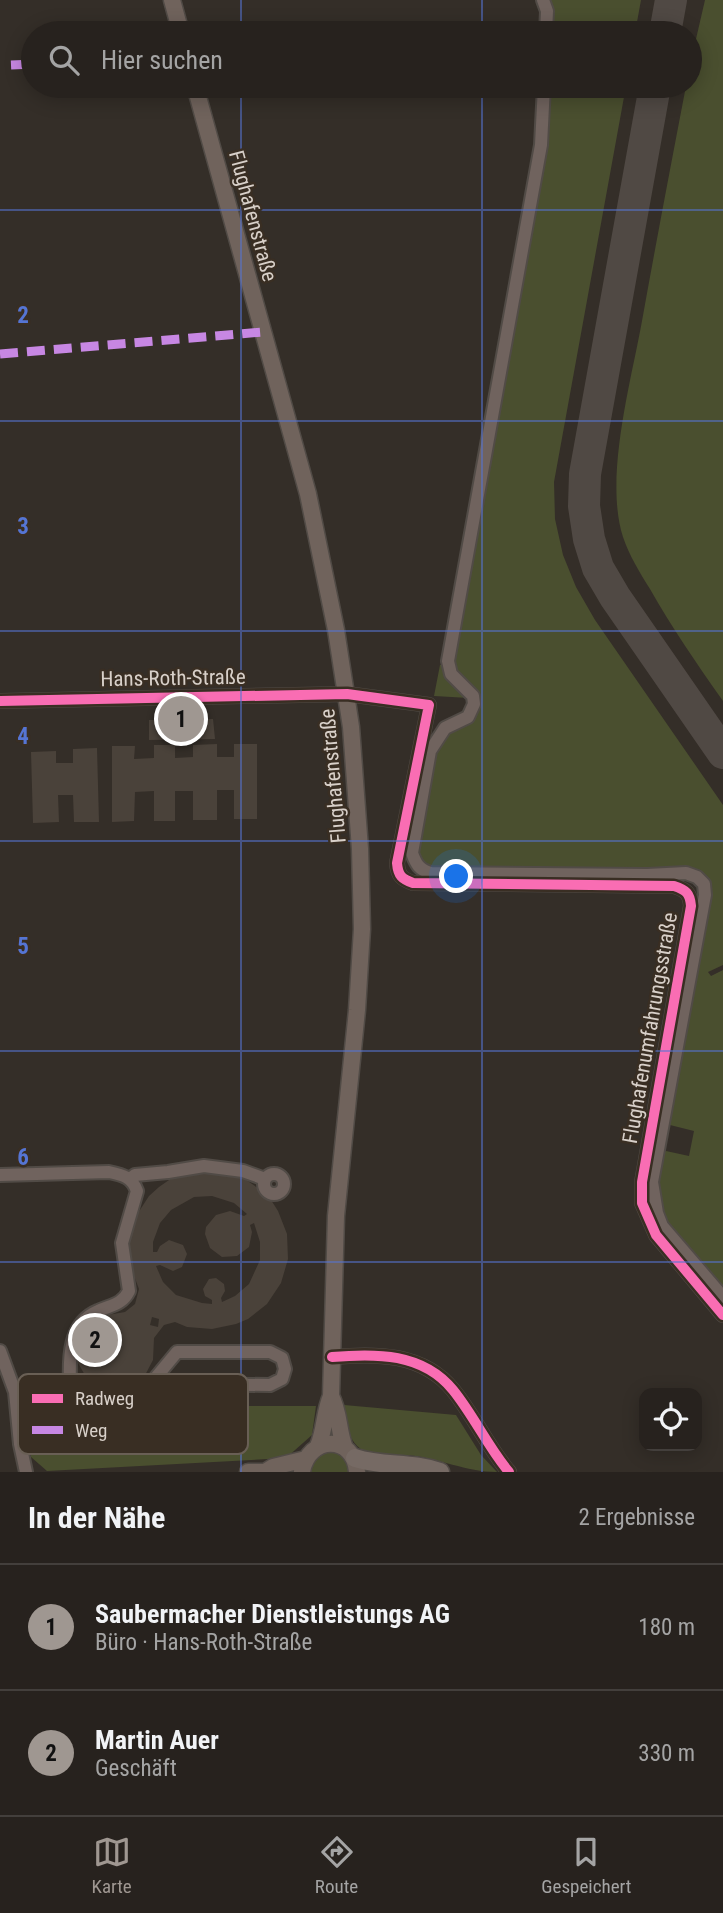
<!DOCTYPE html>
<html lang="de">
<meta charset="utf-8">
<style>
body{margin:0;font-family:"Roboto Condensed",sans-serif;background:#332f2b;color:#f1f3f6}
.controls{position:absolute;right:21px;bottom:21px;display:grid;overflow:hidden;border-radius:14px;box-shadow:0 4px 18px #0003}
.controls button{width:63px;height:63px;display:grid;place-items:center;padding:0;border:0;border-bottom:2px solid #433f3c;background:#27221e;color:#f1f3f6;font:35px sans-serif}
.you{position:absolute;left:457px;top:877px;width:24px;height:24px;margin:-18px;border:5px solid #fff;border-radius:50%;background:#1a73e8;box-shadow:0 0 0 10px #1a73e833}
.badge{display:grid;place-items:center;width:46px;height:46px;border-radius:50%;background:#9f9791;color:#111;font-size:23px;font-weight:700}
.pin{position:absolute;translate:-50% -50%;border:4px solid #fff;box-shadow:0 2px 7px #0006}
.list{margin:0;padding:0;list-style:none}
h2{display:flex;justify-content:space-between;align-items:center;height:91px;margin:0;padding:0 28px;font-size:30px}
h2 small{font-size:23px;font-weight:400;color:#a4a4a4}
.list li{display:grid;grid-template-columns:46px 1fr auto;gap:21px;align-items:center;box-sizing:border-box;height:126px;padding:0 28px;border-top:2px solid #433f3c}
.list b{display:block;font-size:26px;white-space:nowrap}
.list p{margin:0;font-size:23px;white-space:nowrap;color:#a4a4a4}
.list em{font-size:23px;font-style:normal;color:#a4a4a4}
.icon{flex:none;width:38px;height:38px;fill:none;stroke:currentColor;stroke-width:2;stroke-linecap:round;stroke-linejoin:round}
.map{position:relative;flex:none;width:723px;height:1472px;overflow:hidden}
.search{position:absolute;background:#27221e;box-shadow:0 4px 18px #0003;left:21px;right:21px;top:21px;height:77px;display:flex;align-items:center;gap:18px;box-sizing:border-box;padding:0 24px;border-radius:38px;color:#a4a4a4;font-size:26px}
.sheet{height:343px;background:#27221e}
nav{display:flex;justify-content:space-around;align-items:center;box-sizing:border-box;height:98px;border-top:2px solid #433f3c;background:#27221e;font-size:19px;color:#a4a4a4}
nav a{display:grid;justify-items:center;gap:4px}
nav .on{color:#9f9791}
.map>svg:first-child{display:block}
.green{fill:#4a4f2f}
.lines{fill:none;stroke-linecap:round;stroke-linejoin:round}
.taxiway{stroke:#504944;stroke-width:32}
.building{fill:#4a423a;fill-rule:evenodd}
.minor-casing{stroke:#514b46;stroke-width:16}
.major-casing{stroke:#514b46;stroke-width:19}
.highway-casing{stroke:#514b46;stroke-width:21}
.minor{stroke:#70635e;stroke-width:12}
.major{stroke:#70635c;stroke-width:16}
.highway{stroke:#766a64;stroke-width:18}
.quiet{stroke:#c787e3;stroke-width:9;stroke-dasharray:18 9;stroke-linecap:butt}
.cycleway-casing{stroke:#392e23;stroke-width:15}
.cycleway{stroke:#f96db3;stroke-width:10}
.grid{fill:none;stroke:#5575d4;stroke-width:2;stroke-opacity:0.55}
.labels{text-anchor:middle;stroke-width:5;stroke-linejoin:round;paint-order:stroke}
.street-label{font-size:21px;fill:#d8d0c9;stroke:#392e23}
.key{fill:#392e23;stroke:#695f55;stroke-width:2}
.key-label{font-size:19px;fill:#d8d0c9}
.grid-label{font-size:23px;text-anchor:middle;font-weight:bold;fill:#5575d4;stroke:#392e23;stroke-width:5;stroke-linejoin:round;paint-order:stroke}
</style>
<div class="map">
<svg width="723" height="1472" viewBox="0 0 723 1472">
<rect width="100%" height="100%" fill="#342e28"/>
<path class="green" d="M546,0h95l-6,33h-86z
M705,0h18v701c-26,-37 -51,-73 -73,-112 -10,-16 -21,-34 -27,-52 -19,-59 8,-155 19,-216 14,-78 29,-157 44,-235h4v-21z
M547,86h79l-72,396 1,37 8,36 13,32 19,33 128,185v160l-15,7 3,4 12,-6v323l-56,-66 -11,-42 5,-31 5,-3 23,5 5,-25 -24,-6 -3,-6 41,-214 -8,-31 -272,-6 -7,-5 -4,-10 17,-104c4,-5 7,-11 11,-14 15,-12 35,-14 35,-36l-23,-24 -4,-8z
M440,665h3c5,16 12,24 26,33l-35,-2z
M344,1405l112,10 25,40 16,17c-31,0 -58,-14 -89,-17 -15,-1 -30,6 -43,-3 -18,-11 -19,-28 -21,-47z
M26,1406h290l-4,29 -26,23 -239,13 -16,-14z
M327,1450l14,3 11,19h-42l6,-16z"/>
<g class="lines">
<path class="taxiway" d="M665,33l6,-33
M655,86l-70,388 -1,32 5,33 9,29 17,29 108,156"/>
</g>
<path class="building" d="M213,719l2,20 -66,1v-20z
M217,744v13h17v-13h23v75h-23v-29h-17v30h-24v-29h-18v30h-21v-30l-19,1 -1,29 -22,1v-76h23l-1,13 20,-1v-13h21v13l18,-1v-12z
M97,748l2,74h-25l-1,-27h-15l1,27 -26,1 -2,-71 25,-1v12h17v-14z
M192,1171l38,2 12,4 20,14 9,9 7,11 9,23 1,25 -7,24 -14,21 -19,15 -12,5 -24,5 -25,-2 -12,-5 -11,3 -10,13 -1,22 -10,19 -7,6 -15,5 -23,-3 -12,-10 -8,-14 1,-24 9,-14 6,-5 8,-4 23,-4 10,-8 4,-15 -9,-24 -1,-12v-13l7,-24 13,-20 10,-9 10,-7zM212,1196l22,7 13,11 -3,2 -14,-5 -14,4 -10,12 -1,7 5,14 12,9 15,-1 12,-9 3,-15 -2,-7 4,-2 6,19v18l-11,24 -14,12 -13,6 -1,-4 4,-7 -1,-7 -8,-6 -7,1 -6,10 2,7 7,4v4l-10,-1 -26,-8 -13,-13 -7,-16 4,-1 13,6 9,-4 5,-13 -4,-9 -14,-5 -9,6 -3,6h-4v-10l7,-19 11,-13 23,-13zM152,1317l7,2 -1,8 -8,-2z"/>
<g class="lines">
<g class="minor-casing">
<path id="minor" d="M543,0l4,11 -1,22
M544,86l-3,59 -93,516 3,13 22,22 1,8 -6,13 -23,11 -15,23 -18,102c4,11 7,17 19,20l216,2 39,-2 11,4 7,7 1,11 -53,287 5,31 5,13 61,71
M0,701l347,-7 82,11 -32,158c1,13 5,16 16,20l261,3c12,4 16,7 17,20l-49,276v21l14,32 67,80
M264 1184a10 10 0 1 1 20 0a10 10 0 1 1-20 0Z
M0,1175l109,-3c14,3 23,5 28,19l-15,52 7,48c-7,14 -18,14 -31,20 -29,12 -29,46 -28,72
M130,1179l5,-4 33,-3 36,-6 39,5 22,8
M0,1351l15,41 5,52 6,28
M332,1357c44,-4 91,-4 121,33 21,26 35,57 56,82
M15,1392l14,-5 41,-4 40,14 15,-1 32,-12 113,1 12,-6 3,-10 -3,-11 -12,-6h-93l-29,35"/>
</g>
<g class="major-casing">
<path id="major" d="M172,0l9,33
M195,86l113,408 28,136 15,97 9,122 2,80 -5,81 -21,206 -5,180c-7,16 -6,34 -13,50
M331,1396c9,17 7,35 14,52
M248,1472h19
M265,1472l8,-5 33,-8
M302,1472c6,-37 52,-38 55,0"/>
</g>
<g class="highway-casing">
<path id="highway" d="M355,1458c27,9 57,4 85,14"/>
</g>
<use href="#minor" class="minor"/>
<use href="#major" class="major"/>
<use href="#highway" class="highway"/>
<path class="quiet" d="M11,65l22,-1
M0,354l263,-22"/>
<g class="cycleway-casing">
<path id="cycleway" d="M0,701l347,-7 82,11 -32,158c1,13 5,16 16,20l261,3c12,4 16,7 17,20l-49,276v21l14,32 67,80
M332,1357c44,-4 91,-4 121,33 21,26 35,57 56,82"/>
</g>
<use href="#cycleway" class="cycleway"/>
</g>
<path class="grid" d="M241,0v33M482,0v33M241,86v1386M482,86v1386M0,210h723M0,421h723M0,631h723M0,841h723M0,1051h723M0,1262h723"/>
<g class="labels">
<g class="street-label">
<text transform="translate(253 216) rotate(75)" y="7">Flughafenstraße</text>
<text transform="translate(173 678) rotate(-1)" y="7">Hans-Roth-Straße</text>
<text transform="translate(333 776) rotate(-95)" y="7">Flughafenstraße</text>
<text transform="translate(650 1028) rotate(-80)" y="7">Flughafenumfahrungsstraße</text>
</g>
</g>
<rect x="18" y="1374" width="230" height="80" rx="10" class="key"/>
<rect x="32" y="1394" width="31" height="9" fill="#f96db3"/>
<rect x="32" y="1426" width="31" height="8" fill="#c787e3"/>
<g class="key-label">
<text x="75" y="1405">Radweg</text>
<text x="75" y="1437">Weg</text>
</g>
<g class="grid-label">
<text x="23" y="323">2</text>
<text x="23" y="534">3</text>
<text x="23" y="744">4</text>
<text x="23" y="954">5</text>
<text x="23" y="1165">6</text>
</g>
</svg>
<div class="controls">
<button><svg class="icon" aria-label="locate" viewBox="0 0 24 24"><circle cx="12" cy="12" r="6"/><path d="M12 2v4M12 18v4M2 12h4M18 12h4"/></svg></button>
</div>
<div class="you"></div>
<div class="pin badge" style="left:181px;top:719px">1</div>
<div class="pin badge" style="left:95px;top:1340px">2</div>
<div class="search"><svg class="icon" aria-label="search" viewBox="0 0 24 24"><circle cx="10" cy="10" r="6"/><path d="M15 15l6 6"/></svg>Hier suchen</div>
</div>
<section class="sheet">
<h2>In der Nähe<small>2 Ergebnisse</small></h2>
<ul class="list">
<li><span class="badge">1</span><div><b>Saubermacher Dienstleistungs AG</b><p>Büro · Hans-Roth-Straße</p></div><em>180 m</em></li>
<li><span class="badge">2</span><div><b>Martin Auer</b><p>Geschäft</p></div><em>330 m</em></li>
</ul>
</section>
<nav>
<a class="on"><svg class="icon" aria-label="map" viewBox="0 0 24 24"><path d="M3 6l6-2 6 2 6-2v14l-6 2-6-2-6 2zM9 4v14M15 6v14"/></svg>Karte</a>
<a><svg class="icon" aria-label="directions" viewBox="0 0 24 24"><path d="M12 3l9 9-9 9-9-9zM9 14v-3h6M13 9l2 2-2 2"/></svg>Route</a>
<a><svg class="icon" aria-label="saved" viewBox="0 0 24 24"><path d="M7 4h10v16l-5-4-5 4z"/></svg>Gespeichert</a>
</nav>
